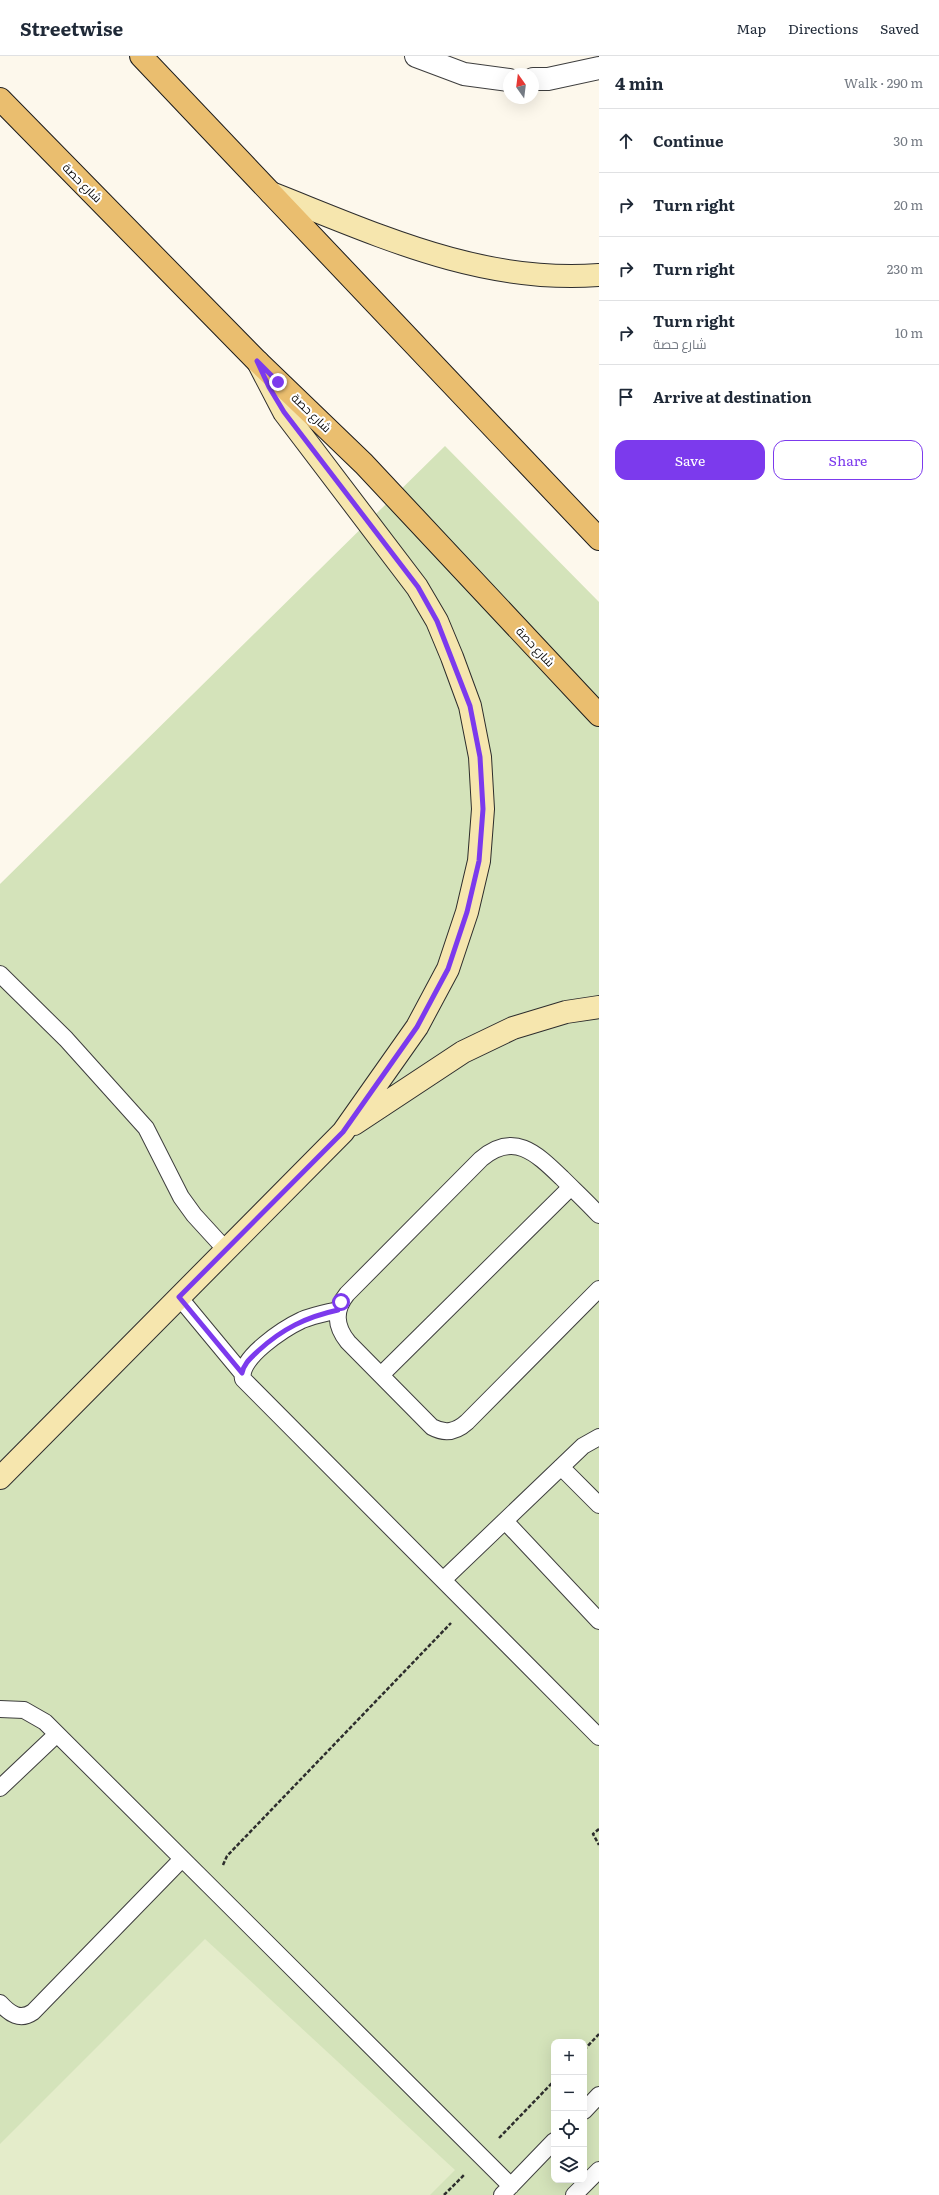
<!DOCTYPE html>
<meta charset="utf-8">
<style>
body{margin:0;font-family:Literata,Cairo,serif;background:#f6f6f7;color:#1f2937}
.controls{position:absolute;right:12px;bottom:12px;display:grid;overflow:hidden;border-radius:8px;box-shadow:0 4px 16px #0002}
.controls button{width:36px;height:36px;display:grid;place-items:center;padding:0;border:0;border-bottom:1px solid #e0e1e3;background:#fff;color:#1f2937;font:20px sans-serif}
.compass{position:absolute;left:503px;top:12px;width:36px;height:36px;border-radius:50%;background:#fff;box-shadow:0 4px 16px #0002;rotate:346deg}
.stop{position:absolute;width:12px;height:12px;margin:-9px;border:3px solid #7c3aed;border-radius:50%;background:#fff}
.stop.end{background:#7c3aed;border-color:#fff;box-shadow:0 1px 4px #0008}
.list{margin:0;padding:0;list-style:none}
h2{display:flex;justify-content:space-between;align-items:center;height:52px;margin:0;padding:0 16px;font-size:17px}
h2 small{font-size:13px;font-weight:400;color:#747a83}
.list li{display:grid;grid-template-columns:26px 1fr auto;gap:12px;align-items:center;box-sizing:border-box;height:64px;padding:0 16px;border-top:1px solid #e0e1e3}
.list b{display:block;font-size:15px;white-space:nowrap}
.list p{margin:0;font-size:13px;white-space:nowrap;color:#747a83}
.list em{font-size:13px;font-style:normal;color:#747a83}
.actions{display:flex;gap:8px;padding:12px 16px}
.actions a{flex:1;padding:9px 0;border:1px solid #7c3aed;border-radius:12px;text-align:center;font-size:14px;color:#7c3aed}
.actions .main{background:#7c3aed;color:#fff}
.icon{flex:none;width:22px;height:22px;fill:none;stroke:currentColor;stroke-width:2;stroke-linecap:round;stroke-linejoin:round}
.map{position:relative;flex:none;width:599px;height:2139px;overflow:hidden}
header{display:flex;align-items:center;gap:24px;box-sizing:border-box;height:56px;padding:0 20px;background:#fff;border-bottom:1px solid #e0e1e3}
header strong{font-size:19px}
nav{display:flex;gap:22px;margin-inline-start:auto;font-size:14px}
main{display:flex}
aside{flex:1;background:#fff}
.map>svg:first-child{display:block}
.green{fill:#d4e3ba;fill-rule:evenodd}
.pitch{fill:#e4ecca}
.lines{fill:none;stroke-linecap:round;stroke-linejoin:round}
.lane-casing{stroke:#3e3e3e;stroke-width:18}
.street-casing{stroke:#3e3e3e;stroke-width:24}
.secondary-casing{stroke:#2d2d2d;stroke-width:24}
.primary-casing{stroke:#1c1c1c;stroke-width:24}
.path{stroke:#2d2d2d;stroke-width:2.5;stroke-dasharray:4 2;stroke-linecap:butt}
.lane{stroke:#fff;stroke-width:16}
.street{stroke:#fff;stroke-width:22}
.secondary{stroke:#f6e6ae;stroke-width:22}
.primary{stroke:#eabe6f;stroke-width:22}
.route{stroke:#7c3aed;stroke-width:5}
.labels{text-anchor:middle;stroke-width:4;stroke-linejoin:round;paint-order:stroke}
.street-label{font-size:12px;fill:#0b0b0b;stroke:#fff}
</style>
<header>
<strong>Streetwise</strong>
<nav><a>Map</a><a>Directions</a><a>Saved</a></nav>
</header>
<main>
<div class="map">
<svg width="599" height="2139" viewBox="0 0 599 2139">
<rect width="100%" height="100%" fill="#fdf8ec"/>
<path class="green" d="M445,390l154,156v1593h-599v-1311zM554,1986h30v138h-30z"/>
<path class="pitch" d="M205,1883l250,231 -25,25h-430v-51z"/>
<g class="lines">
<g class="lane-casing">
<path id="lane" d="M0,918l66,65 80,89 35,69 13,18 32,35
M599,1159c-12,-13 -25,-25 -37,-37 -26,-25 -48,-47 -81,-19l-134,135c-13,16 -12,32 1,48l84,85c13,7 24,5 35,-5l132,-133
M179,1241l63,76
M338,1254c-12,3 -24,5 -36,10 -17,8 -64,38 -59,59l356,358
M381,1319l190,-188
M561,1411l38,38
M505,1465l94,100
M443,1524l140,-134 16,-9
M0,1653l24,1 21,12 466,464
M0,1732l57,-54
M0,1947c10,11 20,18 33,9l149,-153
M584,2055l15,-16
M502,2139l52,-54
M574,2139l25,-25"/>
</g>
<g class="street-casing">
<path id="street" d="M416,0l48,18 45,6
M533,23h15l51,-11"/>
</g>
<g class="secondary-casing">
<path id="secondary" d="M271,137c107,42 210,91 328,82
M354,1068l109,-72 50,-24 53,-16 33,-5
M0,1422l343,-346 74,-105 31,-58 19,-57 12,-51 4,-52 -3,-52 -10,-51 -18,-49 -15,-36 -20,-34 -133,-175 -26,-50"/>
</g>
<g class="primary-casing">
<path id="primary" d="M141,0l458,483
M0,43l257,262 107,103 235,251"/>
</g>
<path class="path" d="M599,1773l-6,5 6,11
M223,1809l4,-9 224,-233
M584,1994l15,-16
M499,2082l55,-57
M444,2139l20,-20"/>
<use href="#lane" class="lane"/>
<use href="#street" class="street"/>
<use href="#secondary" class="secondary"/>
<use href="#primary" class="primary"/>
</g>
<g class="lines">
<path class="route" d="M278,326l-21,-21 12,26 15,25 134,175 19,34 33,85 10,51 3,52 -4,52 -12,51 -19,57 -31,58 -74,105 -164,165 63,76c2,-10 9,-15 16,-22 24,-22 48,-34 80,-41l3,-8"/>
</g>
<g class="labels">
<g class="street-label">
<text transform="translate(82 127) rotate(45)" y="4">شارع حصة</text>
<text transform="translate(311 357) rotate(44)" y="4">شارع حصة</text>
<text transform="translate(535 591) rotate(47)" y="4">شارع حصة</text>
</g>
</g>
</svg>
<div class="controls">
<button>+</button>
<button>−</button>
<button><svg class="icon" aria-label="locate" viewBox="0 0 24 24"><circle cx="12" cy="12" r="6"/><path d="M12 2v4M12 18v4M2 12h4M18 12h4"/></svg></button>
<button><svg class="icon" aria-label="layers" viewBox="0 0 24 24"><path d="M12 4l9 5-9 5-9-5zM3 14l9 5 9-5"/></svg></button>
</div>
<svg class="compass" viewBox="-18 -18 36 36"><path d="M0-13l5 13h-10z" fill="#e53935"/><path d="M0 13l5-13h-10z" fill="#747a83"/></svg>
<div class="stop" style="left:341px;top:1246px"></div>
<div class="stop end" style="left:278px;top:326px"></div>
</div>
<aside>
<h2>4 min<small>Walk · 290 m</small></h2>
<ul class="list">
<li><svg class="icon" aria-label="ahead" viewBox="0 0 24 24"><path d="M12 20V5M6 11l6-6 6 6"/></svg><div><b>Continue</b></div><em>30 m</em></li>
<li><svg class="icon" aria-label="right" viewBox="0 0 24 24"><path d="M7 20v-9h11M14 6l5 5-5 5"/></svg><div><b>Turn right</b></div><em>20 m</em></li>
<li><svg class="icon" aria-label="right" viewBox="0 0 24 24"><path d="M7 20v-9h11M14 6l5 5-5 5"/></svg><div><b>Turn right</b></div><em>230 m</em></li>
<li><svg class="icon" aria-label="right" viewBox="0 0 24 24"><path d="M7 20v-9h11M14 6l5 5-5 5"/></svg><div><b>Turn right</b><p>شارع حصة</p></div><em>10 m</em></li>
<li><svg class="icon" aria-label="arrive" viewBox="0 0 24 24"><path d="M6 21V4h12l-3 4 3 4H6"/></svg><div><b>Arrive at destination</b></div></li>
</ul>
<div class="actions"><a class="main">Save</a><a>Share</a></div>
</aside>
</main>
